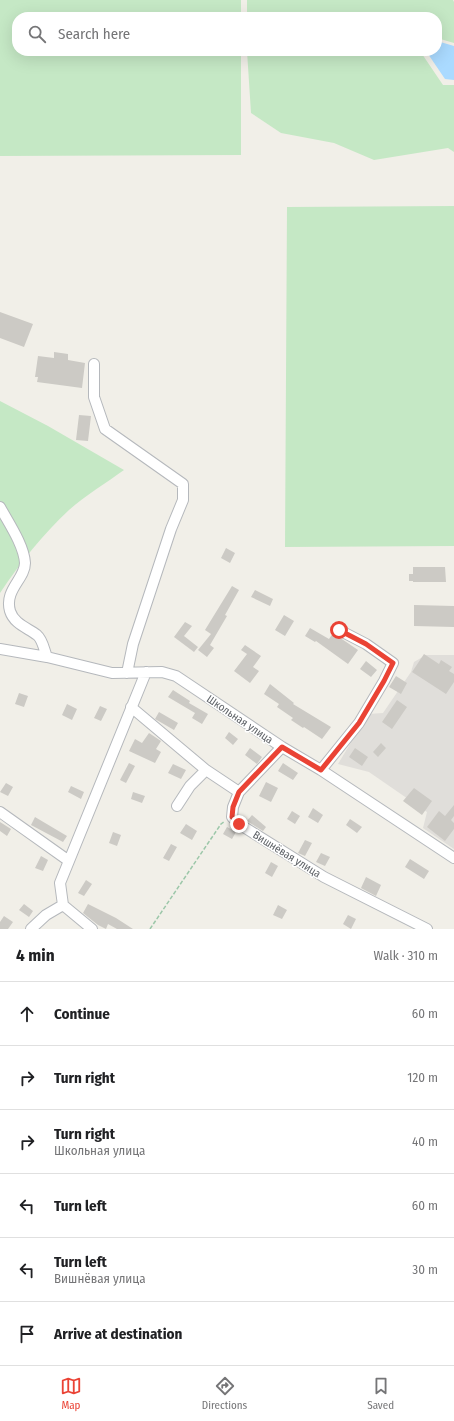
<!DOCTYPE html>
<meta charset="utf-8">
<style>
body{margin:0;font-family:"Fira Sans Condensed",sans-serif;background:#f2f2f2;color:#202124}
.stop{position:absolute;width:12px;height:12px;margin:-9px;border:3px solid #ea4335;border-radius:50%;background:#fff}
.stop.end{background:#ea4335;border-color:#fff;box-shadow:0 1px 4px #0008}
.list{margin:0;padding:0;list-style:none}
h2{display:flex;justify-content:space-between;align-items:center;height:52px;margin:0;padding:0 16px;font-size:17px}
h2 small{font-size:13px;font-weight:400;color:#757577}
.list li{display:grid;grid-template-columns:26px 1fr auto;gap:12px;align-items:center;box-sizing:border-box;height:64px;padding:0 16px;border-top:1px solid #e0e0e0}
.list b{display:block;font-size:15px;white-space:nowrap}
.list p{margin:0;font-size:13px;white-space:nowrap;color:#757577}
.list em{font-size:13px;font-style:normal;color:#757577}
.icon{flex:none;width:22px;height:22px;fill:none;stroke:currentColor;stroke-width:2;stroke-linecap:round;stroke-linejoin:round}
.map{position:relative;flex:none;width:454px;height:929px;overflow:hidden}
.search{position:absolute;background:#fff;box-shadow:0 4px 16px #0002;left:12px;right:12px;top:12px;height:44px;display:flex;align-items:center;gap:10px;box-sizing:border-box;padding:0 14px;border-radius:16px;color:#757577;font-size:15px}
.sheet{height:436px;background:#fff}
nav{display:flex;justify-content:space-around;align-items:center;box-sizing:border-box;height:56px;border-top:1px solid #e0e0e0;background:#fff;font-size:11px;color:#757577}
nav a{display:grid;justify-items:center;gap:2px}
nav .on{color:#ea4335}
.map>svg:first-child{display:block}
.industrial{fill:#e0deda}
.green{fill:#c5e8c5}
.water{fill:#aadaff}
.building{fill:#cccac5}
.lines{fill:none;stroke-linecap:round;stroke-linejoin:round}
.minor-casing{stroke:#b5b8bc;stroke-width:12}
.path{stroke:#9cc7a9;stroke-width:1.5;stroke-dasharray:4 2;stroke-linecap:butt}
.minor{stroke:#fff;stroke-width:10}
.route{stroke:#ea4335;stroke-width:5}
.labels{text-anchor:middle;stroke-width:3;stroke-linejoin:round;paint-order:stroke}
.street-label{font-size:11px;fill:#5f6368;stroke:#fff}
</style>
<div class="map">
<svg width="454" height="929" viewBox="0 0 454 929">
<rect width="100%" height="100%" fill="#f1efe8"/>
<path class="industrial" d="M426,655h28v194l-31,-21 4,-16 -58,-40 -31,-8 30,-50 15,-1 28,-41 3,-10z"/>
<path class="green" d="M0,0h241v17h-224v34h224v104l-241,1z
M247,0h206l1,2v41l-17,-5v-21h-190z
M247,51h173l23,34h11v67l-6,-4 -74,12 -40,-17 -53,-10 -30,-20z
M454,206v340l-169,1 2,-340z
M0,401l48,25 76,44c-18,13 -38,25 -55,40 -26,24 -49,53 -69,83z"/>
<path class="water" d="M437,41l17,5v34l-9,-1 -19,-28h11z"/>
<path class="building" d="M0,312l33,12 -9,23 -24,-9z
M54,352l14,2v6l17,3 -3,25 -45,-6 1,-5h-3l3,-21 16,2z
M79,415l12,1 -3,25 -12,-1z
M226,548l9,5 -5,10 -9,-5z
M413,567h32l1,15h-33v-1h-4v-7h4z
M232,586l7,4 -14,25 2,1 -17,29 4,3 -7,9 -9,-7 13,-16 -6,-4z
M255,590l18,9 -3,7 -19,-9z
M414,605l40,1v21l-40,-1z
M284,615l10,6 -9,15 -10,-6z
M185,622l7,4 -8,10 14,11 -4,5 -20,-15z
M310,628l19,11 4,-6 25,17 -10,14 -32,-23 -1,1 -10,-6z
M245,645l16,11 -8,11 6,4 -9,12 -16,-12 13,-17 -6,-4z
M424,654l15,10 2,-4 11,7 -3,4 5,3v8l-8,12 -34,-22z
M366,661l11,9 -6,7 -11,-8z
M396,676l11,7 -6,11 -12,-7z
M270,684l24,19 -1,1 38,23 -9,12 -18,-12 -1,1 -12,-8 2,-2 -16,-11 2,-3 -15,-10z
M173,690l17,11 -1,2 19,11 -6,10 -10,-6 3,-5 -27,-16z
M19,693l9,3 -4,11 -9,-3z
M397,700l10,7 -15,22 -10,-7z
M67,704l10,5 -5,11 -10,-5z
M100,706l7,3 -6,12 -7,-3z
M159,712l19,11 -4,7 -19,-11z
M229,732l9,7 -5,6 -8,-7z
M149,733l12,8 -5,8 5,3 -6,11 -26,-12 6,-12 7,4z
M381,743l5,5 -8,9 -5,-5z
M250,748l12,9 -5,7 -12,-9z
M355,748l13,9 -6,9 -13,-9z
M129,763l6,3 -9,17 -6,-3z
M283,763l15,10 -5,7 -15,-9z
M173,764l13,6 -5,9 -13,-6z
M266,782l12,6 -7,14 -12,-6z
M6,783l7,4 -5,9 -8,-4z
M71,786l13,6 -3,7 -13,-7z
M414,788l18,13 -10,14 -19,-14z
M133,792l12,4 -3,7 -11,-4z
M454,805v11l-3,4 3,3v6l-9,12 -18,-14 12,-16 6,5z
M313,808l10,7 -5,8 -10,-6z
M292,811l8,5 -5,8 -8,-5z
M252,815l14,12 -3,4 -16,-10z
M35,817l32,19 -4,6 -32,-17z
M350,819l12,8 -5,6 -11,-8z
M0,822l11,7 -4,7 -7,-5z
M186,824l11,7 -5,9 -12,-7z
M227,827l9,5 -4,7 -9,-5z
M113,832l8,3 -4,11 -8,-3z
M305,840l7,3 -7,13 -7,-3z
M171,844l6,3 -8,14 -6,-3z
M321,853l9,4 -5,9 -9,-4z
M41,856l7,4 -5,11 -8,-3z
M410,859l19,12 -5,8 -19,-12z
M271,862l7,4 -6,11 -7,-4z
M366,877l15,8 -5,11 -15,-8z
M86,880l6,4 -8,12 -6,-3z
M24,904l9,7 -4,6 -10,-7z
M88,904l28,14 17,11h-16l-9,-5 -2,5 -8,-4 -15,-12z
M278,905l9,5 -5,9 -9,-4z
M348,915l8,4 -5,10 -8,-5z
M4,916l9,6 -5,7h-8v-7z"/>
<g class="lines">
<g class="minor-casing">
<path id="minor" d="M94,364v33l11,32 78,55v16l-12,29 -38,115 -6,29
M0,507c8,15 24,38 25,56 0,16 -21,27 -15,48 4,13 18,17 27,24 6,5 7,15 10,22
M0,649l47,8 65,16 50,-1 14,4 106,71 39,23 133,88
M131,707l75,63 33,22 -6,15 -1,10 7,7 85,53 103,52
M321,770l38,-47 25,-42 9,-18 -27,-19 -27,-14
M239,792l43,-45
M177,806l13,-20 16,-16
M0,812l69,49
M63,905l29,24
M31,929l15,-14 17,-10 -3,-22 86,-211"/>
</g>
<path class="path" d="M150,929l71,-105 4,-3"/>
<use href="#minor" class="minor"/>
</g>
<g class="lines">
<path class="route" d="M239,824l-7,-7 1,-10 6,-15 43,-45 39,23 38,-47 25,-42 9,-18 -27,-19 -27,-14"/>
</g>
<g class="labels">
<g class="street-label">
<text transform="translate(240 719) rotate(34)" y="4">Школьная улица</text>
<text transform="translate(287 854) rotate(32)" y="4">Вишнёвая улица</text>
</g>
</g>
</svg>
<div class="stop" style="left:339px;top:630px"></div>
<div class="stop end" style="left:239px;top:824px"></div>
<div class="search"><svg class="icon" aria-label="search" viewBox="0 0 24 24"><circle cx="10" cy="10" r="6"/><path d="M15 15l6 6"/></svg>Search here</div>
</div>
<section class="sheet">
<h2>4 min<small>Walk · 310 m</small></h2>
<ul class="list">
<li><svg class="icon" aria-label="ahead" viewBox="0 0 24 24"><path d="M12 20V5M6 11l6-6 6 6"/></svg><div><b>Continue</b></div><em>60 m</em></li>
<li><svg class="icon" aria-label="right" viewBox="0 0 24 24"><path d="M7 20v-9h11M14 6l5 5-5 5"/></svg><div><b>Turn right</b></div><em>120 m</em></li>
<li><svg class="icon" aria-label="right" viewBox="0 0 24 24"><path d="M7 20v-9h11M14 6l5 5-5 5"/></svg><div><b>Turn right</b><p>Школьная улица</p></div><em>40 m</em></li>
<li><svg class="icon" aria-label="left" viewBox="0 0 24 24"><path d="M17 20v-9H6M10 6l-5 5 5 5"/></svg><div><b>Turn left</b></div><em>60 m</em></li>
<li><svg class="icon" aria-label="left" viewBox="0 0 24 24"><path d="M17 20v-9H6M10 6l-5 5 5 5"/></svg><div><b>Turn left</b><p>Вишнёвая улица</p></div><em>30 m</em></li>
<li><svg class="icon" aria-label="arrive" viewBox="0 0 24 24"><path d="M6 21V4h12l-3 4 3 4H6"/></svg><div><b>Arrive at destination</b></div></li>
</ul>
</section>
<nav>
<a class="on"><svg class="icon" aria-label="map" viewBox="0 0 24 24"><path d="M3 6l6-2 6 2 6-2v14l-6 2-6-2-6 2zM9 4v14M15 6v14"/></svg>Map</a>
<a><svg class="icon" aria-label="directions" viewBox="0 0 24 24"><path d="M12 3l9 9-9 9-9-9zM9 14v-3h6M13 9l2 2-2 2"/></svg>Directions</a>
<a><svg class="icon" aria-label="saved" viewBox="0 0 24 24"><path d="M7 4h10v16l-5-4-5 4z"/></svg>Saved</a>
</nav>
